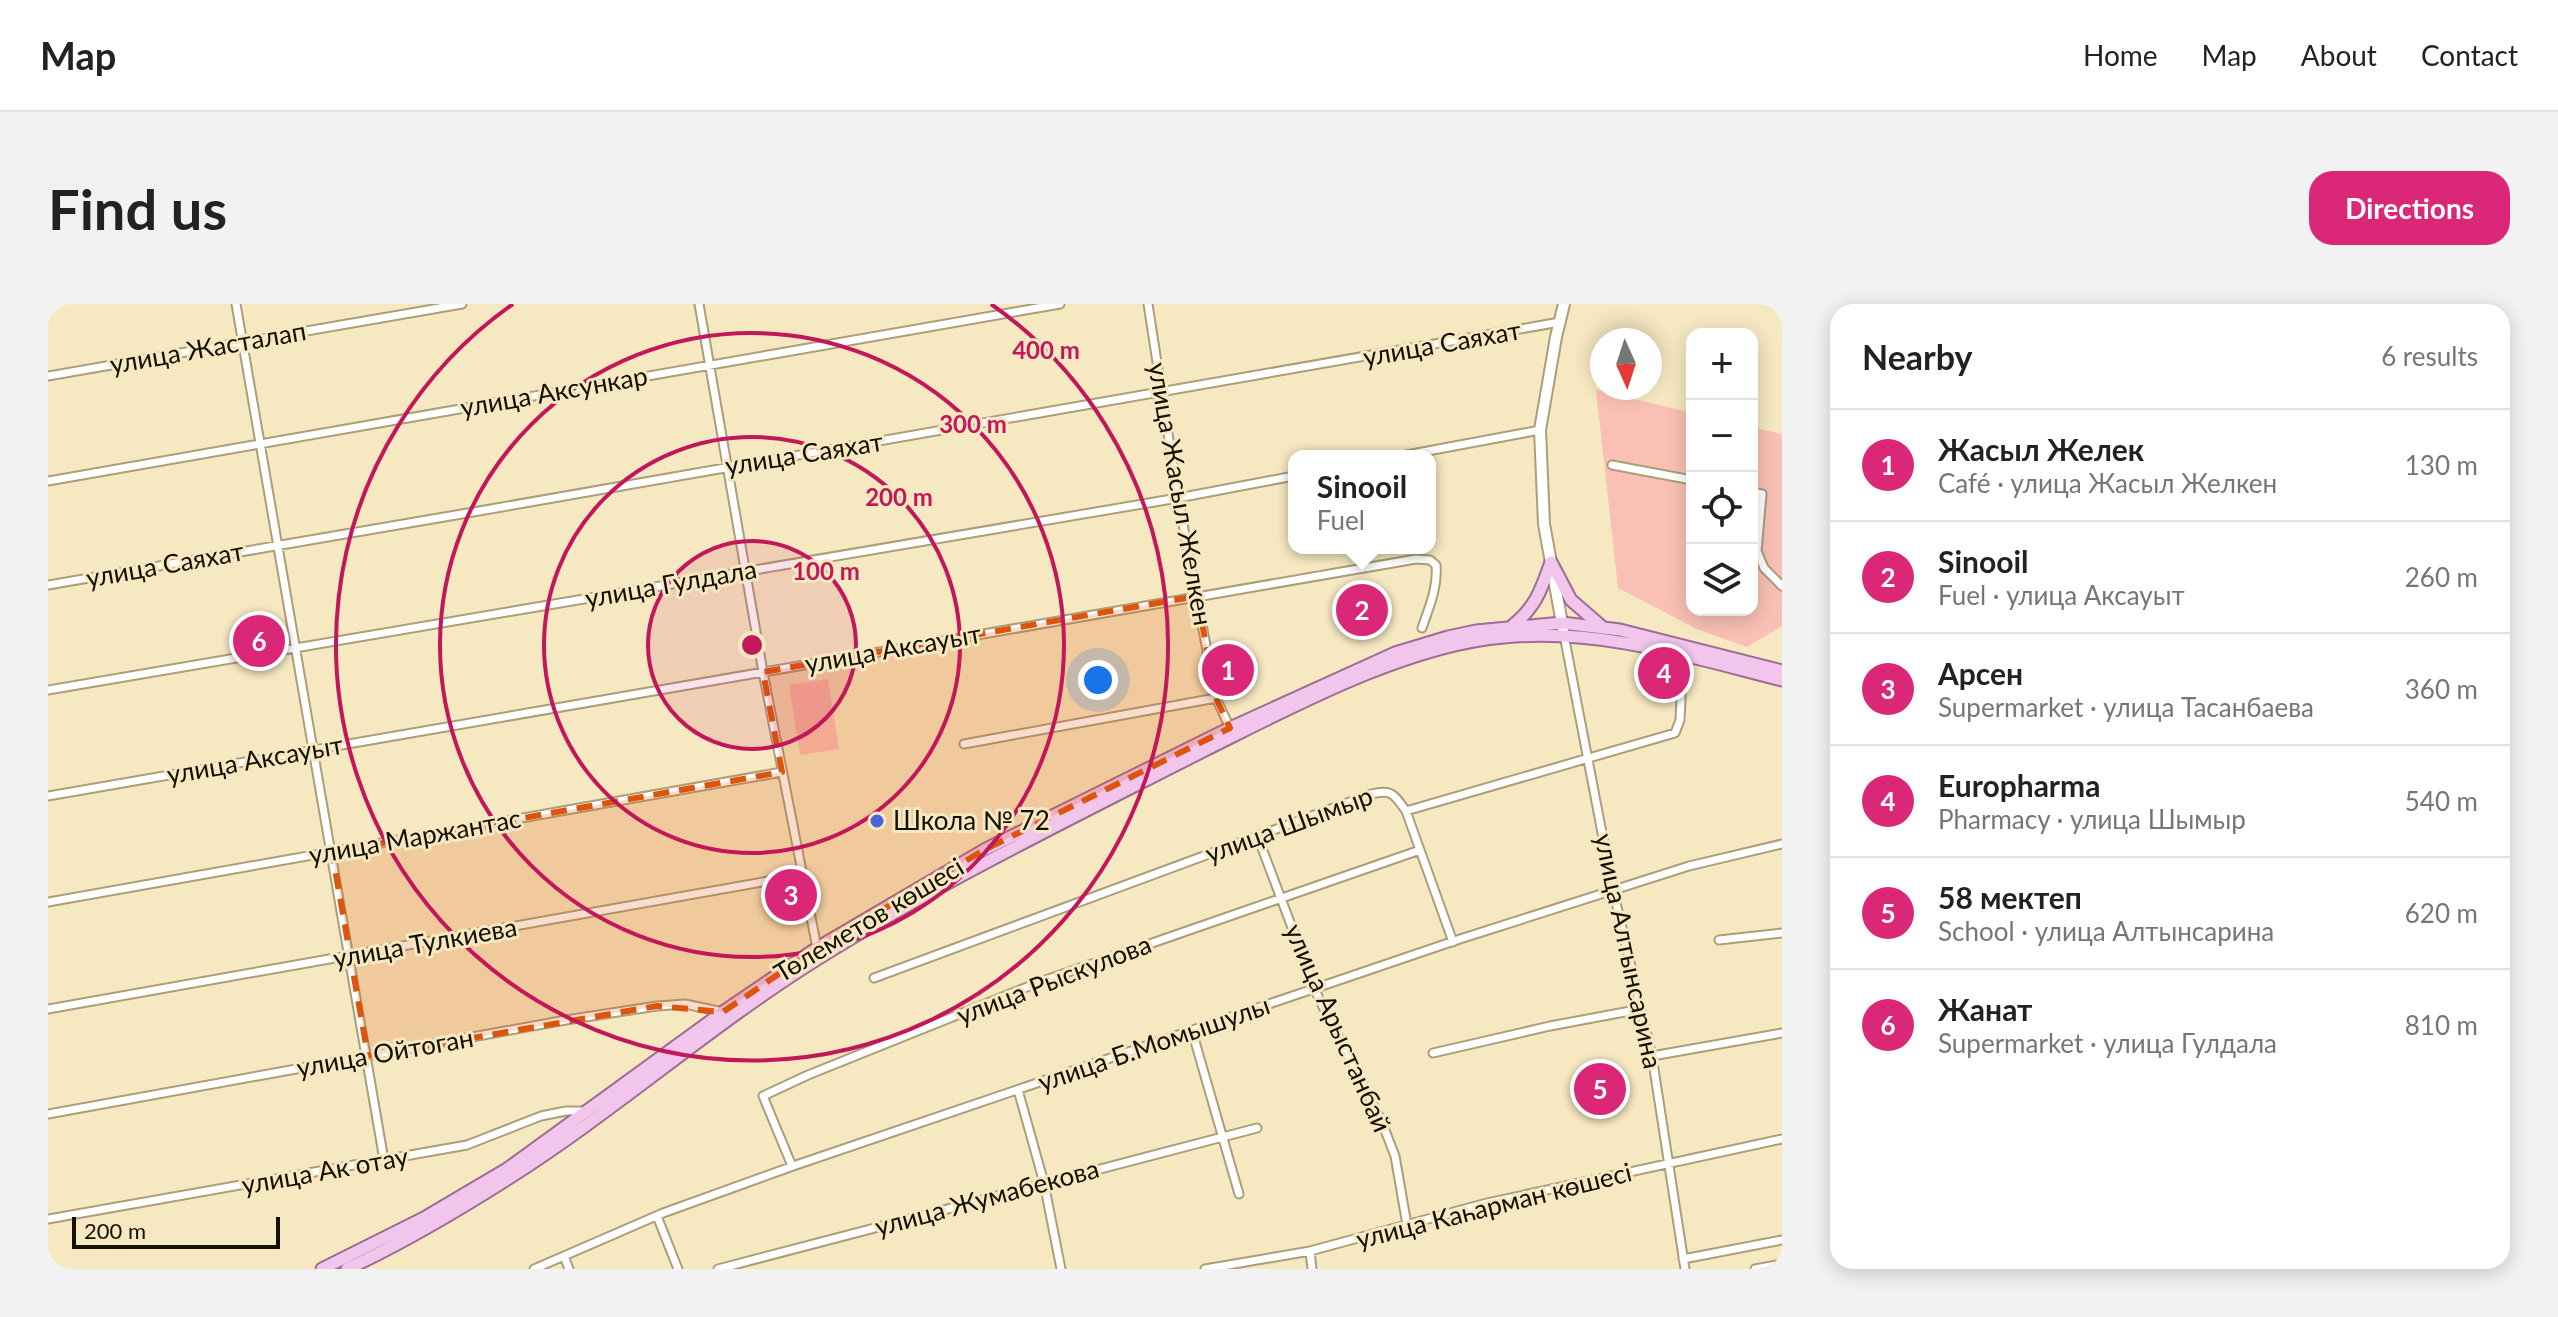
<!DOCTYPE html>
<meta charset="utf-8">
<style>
body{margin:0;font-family:Lato,sans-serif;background:#f2f2f2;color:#222}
.controls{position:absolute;right:24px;top:24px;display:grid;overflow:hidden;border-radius:16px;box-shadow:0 4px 20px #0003}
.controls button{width:72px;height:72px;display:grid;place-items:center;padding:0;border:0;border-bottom:2px solid #e0e0e0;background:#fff;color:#222;font:40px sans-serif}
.compass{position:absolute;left:1542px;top:24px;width:72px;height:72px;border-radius:50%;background:#fff;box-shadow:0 4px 20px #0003;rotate:177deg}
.scale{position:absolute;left:24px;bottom:20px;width:208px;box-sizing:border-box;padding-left:8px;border:4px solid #151004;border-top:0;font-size:22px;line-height:28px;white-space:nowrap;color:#151004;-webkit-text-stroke:6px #f6e8c1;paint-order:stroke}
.you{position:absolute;left:1050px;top:376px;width:28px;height:28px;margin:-20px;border:6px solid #fff;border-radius:50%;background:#1a73e8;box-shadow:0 0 0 12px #1a73e833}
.badge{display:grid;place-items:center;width:52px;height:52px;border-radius:50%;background:#db2777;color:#fff;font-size:26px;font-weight:700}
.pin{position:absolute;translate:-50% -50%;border:4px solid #fff;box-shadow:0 2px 8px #0006}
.popup{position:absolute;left:1240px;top:146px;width:148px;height:104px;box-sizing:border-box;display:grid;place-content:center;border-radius:16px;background:#fff;filter:drop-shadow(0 2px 6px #0005);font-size:26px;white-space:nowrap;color:#767676}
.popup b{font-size:30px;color:#222}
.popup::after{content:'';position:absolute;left:50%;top:100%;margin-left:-16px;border:16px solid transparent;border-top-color:#fff}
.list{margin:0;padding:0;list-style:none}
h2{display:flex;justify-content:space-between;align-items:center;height:104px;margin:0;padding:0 32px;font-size:34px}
h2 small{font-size:26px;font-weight:400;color:#767676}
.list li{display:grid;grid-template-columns:52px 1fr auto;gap:24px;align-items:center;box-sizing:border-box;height:112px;padding:0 32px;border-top:2px solid #e0e0e0}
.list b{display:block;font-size:30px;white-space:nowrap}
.list p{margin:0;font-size:26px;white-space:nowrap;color:#767676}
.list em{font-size:26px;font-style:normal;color:#767676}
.icon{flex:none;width:44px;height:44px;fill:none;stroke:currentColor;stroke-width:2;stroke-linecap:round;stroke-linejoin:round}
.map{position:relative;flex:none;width:1734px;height:965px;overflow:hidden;border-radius:24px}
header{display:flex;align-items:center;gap:48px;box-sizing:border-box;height:112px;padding:0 40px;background:#fff;border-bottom:2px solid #e0e0e0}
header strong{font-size:38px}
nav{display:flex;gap:44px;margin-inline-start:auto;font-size:28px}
.intro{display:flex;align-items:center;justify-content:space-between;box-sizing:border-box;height:192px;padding:0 48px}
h1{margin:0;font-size:56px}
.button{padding:20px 36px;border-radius:24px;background:#db2777;color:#fff;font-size:28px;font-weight:700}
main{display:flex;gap:48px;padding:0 48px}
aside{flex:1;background:#fff;border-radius:24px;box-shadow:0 4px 20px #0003}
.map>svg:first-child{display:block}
.green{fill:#fac0b5}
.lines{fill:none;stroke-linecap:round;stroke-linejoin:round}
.minor-casing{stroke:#ab9e79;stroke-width:11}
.secondary-casing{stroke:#ab9e79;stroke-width:14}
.primary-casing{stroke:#9e6c92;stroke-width:15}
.minor{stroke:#fff;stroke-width:7}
.secondary{stroke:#fff;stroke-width:10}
.primary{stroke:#f1c5ec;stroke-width:11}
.marked{fill:#dd550c;fill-opacity:0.2;stroke:#dd550c;stroke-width:6;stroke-dasharray:16 10;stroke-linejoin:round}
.ring{fill:none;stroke:#c2185b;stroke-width:4}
.poi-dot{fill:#4c64d9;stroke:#f6e8c1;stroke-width:3}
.labels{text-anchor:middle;stroke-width:6;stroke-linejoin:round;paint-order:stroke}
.street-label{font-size:26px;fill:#151004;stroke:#f6e8c1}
.poi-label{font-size:26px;fill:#151004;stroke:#f6e8c1;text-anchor:start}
.centre{fill:#c2185b;stroke:#f6e8c1;stroke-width:4}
.ring-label{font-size:24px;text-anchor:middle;font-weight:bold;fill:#c2185b;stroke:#f6e8c1;stroke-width:6;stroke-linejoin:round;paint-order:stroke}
</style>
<header>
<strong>Map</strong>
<nav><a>Home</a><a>Map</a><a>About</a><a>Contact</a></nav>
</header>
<div class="intro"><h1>Find us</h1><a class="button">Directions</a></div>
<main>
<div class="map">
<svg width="1734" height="965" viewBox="0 0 1734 965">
<rect width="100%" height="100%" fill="#f6e8c1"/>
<path class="green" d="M1548,86l96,23v197h60v-183l30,7v192l-35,21 -48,-17 -81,-42z
M780,375l11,70 -39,6 -11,-70z"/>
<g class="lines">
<g class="minor-casing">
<path id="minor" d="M188,0l148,856
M651,0l64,368 54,276
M1100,0l30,194 38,200 14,30
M0,72l414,-72
M1353,152l139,-26
M1564,161l80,15
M0,177l1012,-177
M1704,188l10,2 -5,57 7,17 18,18
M0,281c504,-87 1008,-171 1512,-263
M1516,331l49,255 39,166 33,213
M0,386l1130,-192 116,-22
M916,440l252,-46
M0,492l1368,-237 14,1 6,5c2,23 -7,42 -14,63
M1358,507l47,131
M1209,531l62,164 62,121 14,36 12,69
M0,598l734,-130
M1671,636l63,-7
M826,674l497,-184c21,-5 23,0 35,17l269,-78 5,-13 3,-64
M0,705l754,-134
M1144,727l47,163
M1385,749l117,-27 91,-17
M1604,752l130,-23
M970,786l26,93 17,86
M0,810l518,-94 91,-14 28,-2 38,8
M744,862l-29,-70 45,-21 229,-92 383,-133
M609,912l21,53
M0,915l419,-74 74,-29 25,-5h21
M1262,947l2,18
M516,952l5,13
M1635,955l99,-19
M486,965l129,-56 133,-48 664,-226 229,-73 93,-22
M670,965l539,-141
M1157,965l105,-18 177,-48 295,-64
M1707,965l27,-5"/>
</g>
<g class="secondary-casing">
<path id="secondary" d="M1515,325l-19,-105 -4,-94 16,-93 8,-33"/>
</g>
<g class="primary-casing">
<path id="primary" d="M1503,258l20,38 30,26
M1464,322c24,-19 29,-36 39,-64
M274,965l102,-51 83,-49 216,-157 94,-64 169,-99 244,-121 165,-75 53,-16 28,-6 86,-8 58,7 162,41
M299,965c56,-26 110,-58 162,-91 107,-68 202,-153 310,-220 123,-77 255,-141 384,-207 89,-44 203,-106 301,-114 95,-9 187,20 278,43"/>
</g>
<use href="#minor" class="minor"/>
<use href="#secondary" class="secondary"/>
<use href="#primary" class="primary"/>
</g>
<path class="marked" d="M1149,292l19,102 14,30 -244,121 -169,99 -94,64 -66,-6 -289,50 -36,-204 450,-80 -19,-100z"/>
<circle cx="704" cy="341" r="104" fill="#c2185b" fill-opacity=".12"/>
<g class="ring">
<circle cx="704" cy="341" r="104"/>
<circle cx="704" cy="341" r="208"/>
<circle cx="704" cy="341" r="312"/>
<path d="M943 0A416 416 0 1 1 465 0"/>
</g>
<circle class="poi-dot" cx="829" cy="517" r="8"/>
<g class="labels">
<g class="street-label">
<text transform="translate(1394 40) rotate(-10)" y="9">улица Саяхат</text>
<text transform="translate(160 44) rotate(-10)" y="9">улица Жасталап</text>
<text transform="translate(506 88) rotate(-10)" y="9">улица Аксункар</text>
<text transform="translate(756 150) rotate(-9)" y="9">улица Саяхат</text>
<text transform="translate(1132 190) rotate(80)" y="9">улица Жасыл Желкен</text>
<text transform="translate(117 261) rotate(-10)" y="9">улица Саяхат</text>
<text transform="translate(623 280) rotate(-10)" y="9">улица Гулдала</text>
<text transform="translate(845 345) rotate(-10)" y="9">улица Аксауыт</text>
<text transform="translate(207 456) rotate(-10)" y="9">улица Аксауыт</text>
<text transform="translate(1241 521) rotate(-20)" y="9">улица Шымыр</text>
<text transform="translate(367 533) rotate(-10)" y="9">улица Маржантас</text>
<text transform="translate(821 616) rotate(-31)" y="9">Төлеметов көшесі</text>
<text transform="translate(377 639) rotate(-10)" y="9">улица Тулкиева</text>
<text transform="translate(1580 647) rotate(78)" y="9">улица Алтынсарина</text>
<text transform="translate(1006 676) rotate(-21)" y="9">улица Рыскулова</text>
<text transform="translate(1290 724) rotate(66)" y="9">улица Арыстанбай</text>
<text transform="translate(1106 740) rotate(-19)" y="9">улица Б.Момышулы</text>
<text transform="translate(337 749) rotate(-10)" y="9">улица Ойтоган</text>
<text transform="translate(277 867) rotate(-10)" y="9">улица Ак отау</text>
<text transform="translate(939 894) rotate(-15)" y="9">улица Жумабекова</text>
<text transform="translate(1446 902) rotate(-14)" y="9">улица Каһарман көшесі</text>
</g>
<g class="poi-label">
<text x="845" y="526">Школа № 72</text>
</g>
</g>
<circle cx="704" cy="341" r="12" class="centre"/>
<g class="ring-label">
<text x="998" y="55">400 m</text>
<text x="925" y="129">300 m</text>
<text x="851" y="202">200 m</text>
<text x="778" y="276">100 m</text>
</g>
</svg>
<div class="controls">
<button>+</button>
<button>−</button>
<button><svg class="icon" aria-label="locate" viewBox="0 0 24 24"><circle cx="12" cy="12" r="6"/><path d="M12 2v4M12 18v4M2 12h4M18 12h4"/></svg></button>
<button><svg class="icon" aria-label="layers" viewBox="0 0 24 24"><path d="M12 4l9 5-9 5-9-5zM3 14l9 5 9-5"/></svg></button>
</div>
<svg class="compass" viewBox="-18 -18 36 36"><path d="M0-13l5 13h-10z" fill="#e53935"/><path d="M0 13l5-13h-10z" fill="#767676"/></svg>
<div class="scale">200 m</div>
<div class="you"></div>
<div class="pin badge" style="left:1180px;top:366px">1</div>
<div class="pin badge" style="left:1314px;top:306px">2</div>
<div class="popup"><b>Sinooil</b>Fuel</div>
<div class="pin badge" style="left:743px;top:591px">3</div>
<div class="pin badge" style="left:1616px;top:369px">4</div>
<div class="pin badge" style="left:1552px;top:785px">5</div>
<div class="pin badge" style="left:211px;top:337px">6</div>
</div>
<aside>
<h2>Nearby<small>6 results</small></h2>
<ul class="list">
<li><span class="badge">1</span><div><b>Жасыл Желек</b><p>Café · улица Жасыл Желкен</p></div><em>130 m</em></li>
<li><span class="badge">2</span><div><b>Sinooil</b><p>Fuel · улица Аксауыт</p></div><em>260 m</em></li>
<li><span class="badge">3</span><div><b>Арсен</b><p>Supermarket · улица Тасанбаева</p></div><em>360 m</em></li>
<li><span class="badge">4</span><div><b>Europharma</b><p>Pharmacy · улица Шымыр</p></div><em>540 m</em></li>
<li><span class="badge">5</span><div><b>58 мектеп</b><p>School · улица Алтынсарина</p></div><em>620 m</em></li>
<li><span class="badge">6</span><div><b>Жанат</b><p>Supermarket · улица Гулдала</p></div><em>810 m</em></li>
</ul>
</aside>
</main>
